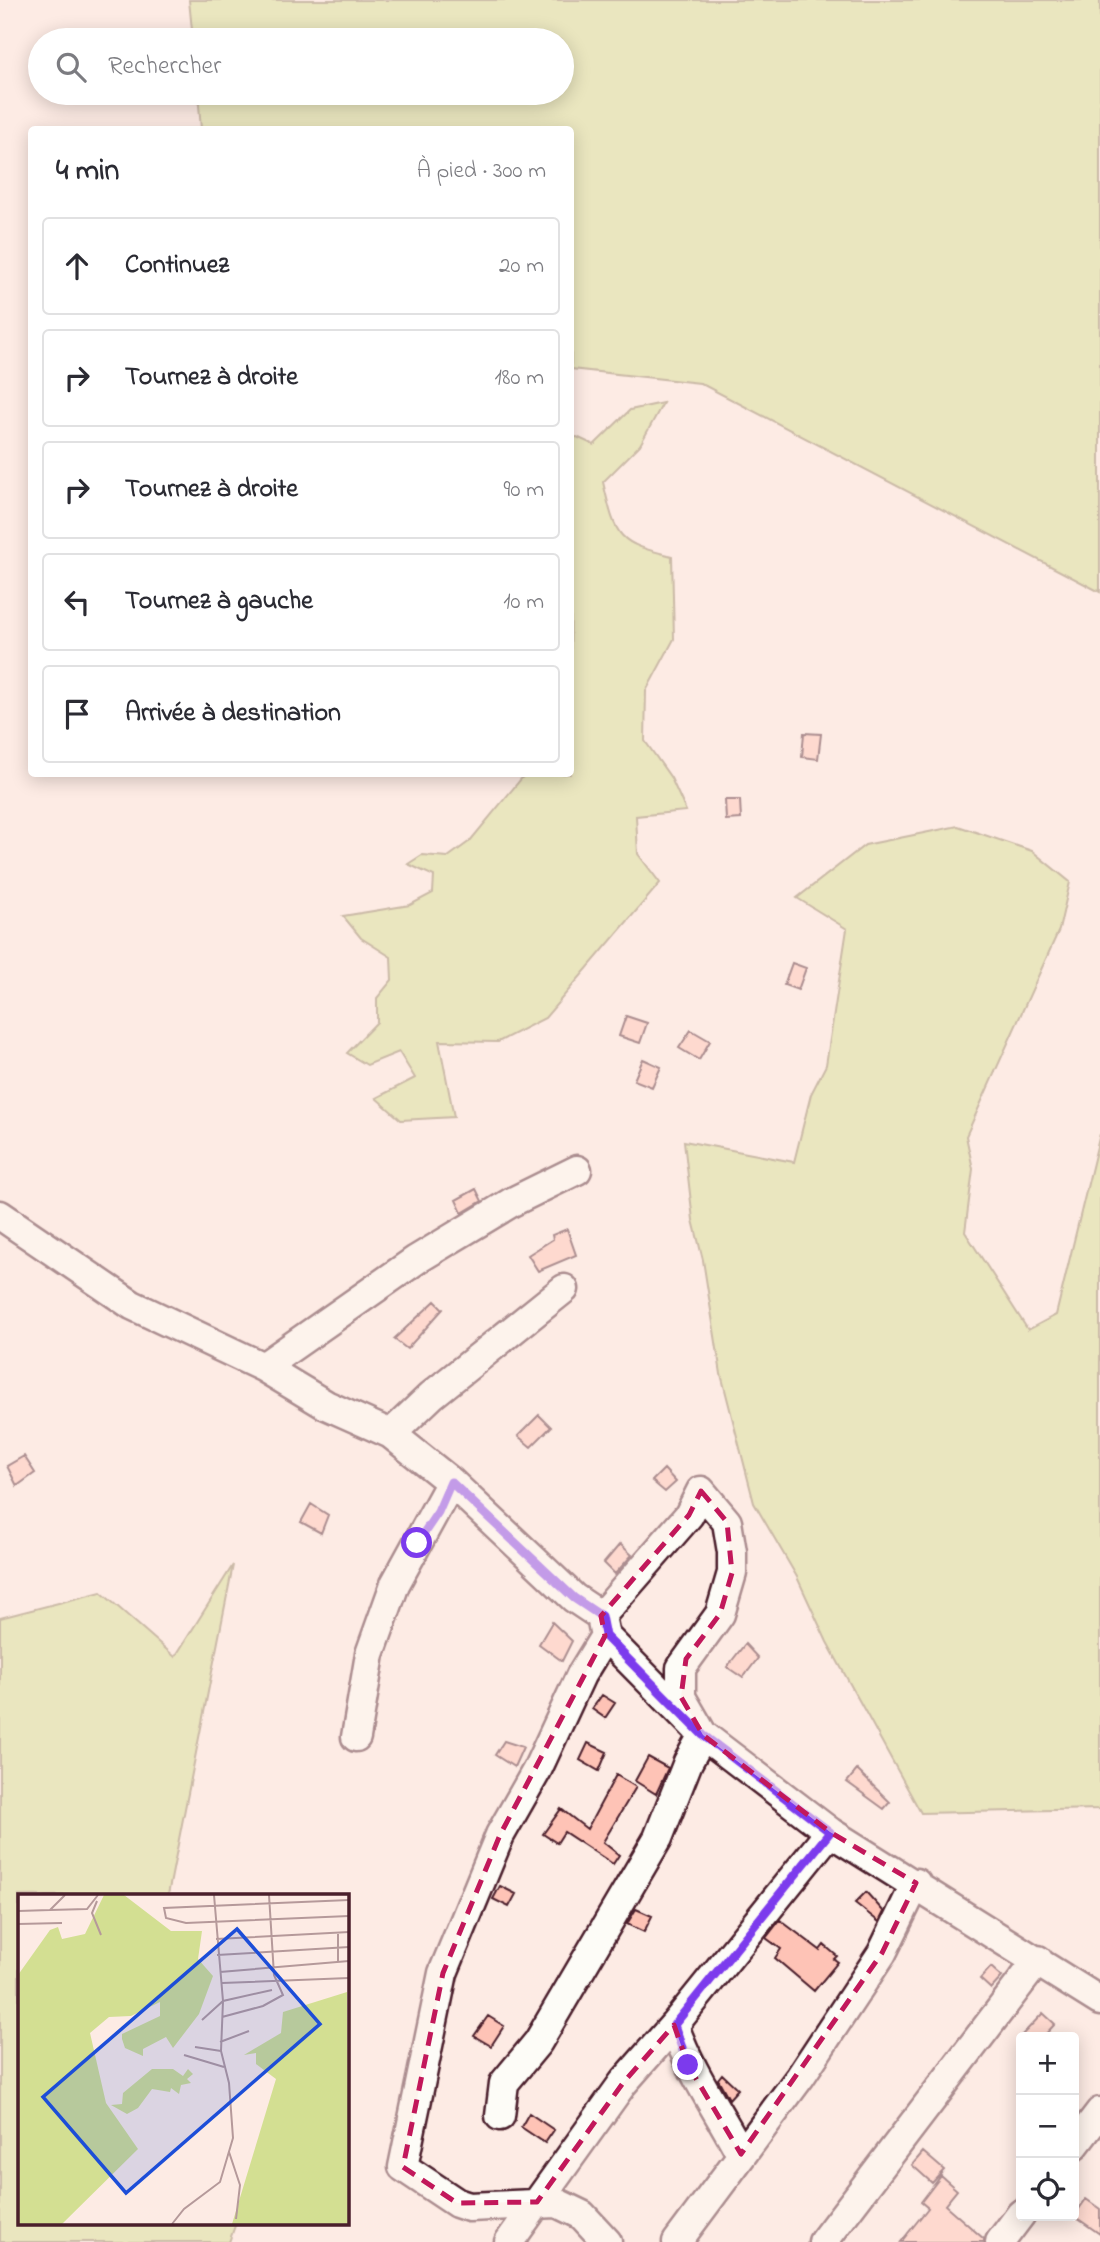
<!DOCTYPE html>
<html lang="fr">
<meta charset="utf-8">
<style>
body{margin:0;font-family:"Indie Flower",sans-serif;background:#f7f7f7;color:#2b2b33}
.controls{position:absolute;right:21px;bottom:21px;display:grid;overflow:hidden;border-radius:7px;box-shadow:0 4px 18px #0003}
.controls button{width:63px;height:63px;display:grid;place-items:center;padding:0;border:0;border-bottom:2px solid #e1e1e2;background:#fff;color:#2b2b33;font:35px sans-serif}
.stop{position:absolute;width:21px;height:21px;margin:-16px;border:5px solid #7c3aed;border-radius:50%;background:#fff}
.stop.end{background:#7c3aed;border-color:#fff;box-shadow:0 2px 7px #0008}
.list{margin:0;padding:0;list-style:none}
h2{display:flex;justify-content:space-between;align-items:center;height:91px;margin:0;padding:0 28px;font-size:30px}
h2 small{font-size:23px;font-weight:400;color:#7c7c81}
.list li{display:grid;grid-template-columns:46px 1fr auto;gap:21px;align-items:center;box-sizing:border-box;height:98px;margin:0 14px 14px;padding:0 14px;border:2px solid #e1e1e2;border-radius:7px}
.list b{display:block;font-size:26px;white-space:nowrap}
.list em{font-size:23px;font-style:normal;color:#7c7c81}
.icon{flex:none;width:38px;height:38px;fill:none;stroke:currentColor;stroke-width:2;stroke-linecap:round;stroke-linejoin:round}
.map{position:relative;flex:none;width:1100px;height:2242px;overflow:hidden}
.search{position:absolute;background:#fff;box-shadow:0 4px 18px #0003;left:28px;top:28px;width:546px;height:77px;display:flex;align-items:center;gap:18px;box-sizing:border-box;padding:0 24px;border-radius:38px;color:#7c7c81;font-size:26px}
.panel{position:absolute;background:#fff;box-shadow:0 4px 18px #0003;left:28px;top:126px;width:546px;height:651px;border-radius:7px}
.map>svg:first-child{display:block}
.green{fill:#d3df92;stroke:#8e7f5e;stroke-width:2}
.building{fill:#fec3b6;stroke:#4a1f2b;stroke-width:2}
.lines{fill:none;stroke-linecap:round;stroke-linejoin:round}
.minor-casing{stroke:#4a1f2b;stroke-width:33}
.minor{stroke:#fdfcf7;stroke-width:28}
.route{stroke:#7c3aed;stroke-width:9}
.marked{fill:none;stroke:#c2185b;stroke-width:5;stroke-dasharray:14 9;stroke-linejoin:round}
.inset-road{fill:none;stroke:#b5999a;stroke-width:2}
.view{fill:#1d4ed8;fill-opacity:0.15;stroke:#1d4ed8;stroke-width:3.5}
.inset-edge{fill:none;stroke:#4a1f2b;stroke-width:3.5}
</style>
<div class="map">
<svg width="1100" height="2242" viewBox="0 0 1100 2242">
<rect width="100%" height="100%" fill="#fdebe4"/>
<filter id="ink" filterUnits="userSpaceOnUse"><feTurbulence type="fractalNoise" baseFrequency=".0143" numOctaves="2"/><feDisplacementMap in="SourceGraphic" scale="14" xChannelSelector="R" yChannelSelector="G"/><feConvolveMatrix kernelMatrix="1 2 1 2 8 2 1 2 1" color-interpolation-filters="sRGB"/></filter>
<g filter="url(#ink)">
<path class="green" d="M189,0h911v592l-400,-209 -129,-14 -1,-239 -369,-1 -3,-36h364v-53h-369z
M663,403l-23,42 -37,37c13,55 13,61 69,74l2,83 -28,52 -1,50 26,37 15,33 -50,5 2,38 22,29 -115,135 -47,24 -59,-1 15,76 -53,3 -25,-22 39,-20 -16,-26 -32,13 -20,-12 30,-31v-24l15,-18 -1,-23 -30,-19 -18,-22 67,-11 23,-12 1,-17 -26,-12 14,-9 26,2 22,-16 55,-67h45l1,-336 6,-1 17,8 36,-35z
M958,826l74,25 38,31 -11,48 -93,206 7,33 -8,63 63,98 28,-15 44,-181v675l-179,4 -94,-171 -30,-65 -43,-74 -33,-129 -18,-114 -10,-40 -9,-79 110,21 17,-68 15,-29 21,-136 -50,-31 68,-53z
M233,1565l-65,330 -149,1v327h217l-7,19h-229v-624l101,-26 74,65z"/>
<path class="building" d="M804,733l17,1 -3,25 -16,-2z
M725,800h15l1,19 -15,1z
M792,963l14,5 -8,22 -14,-5z
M626,1016l21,7 -7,20 -21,-7z
M691,1030l19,11 -11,19 -20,-12z
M643,1059l18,8 -9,20 -18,-7z
M476,1189l6,12 -20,12 -6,-13z
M567,1229l9,26 -38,16 -10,-16 25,-16 -1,-4z
M435,1301l8,8 -36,40 -13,-10z
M539,1415l12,12 -20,20 -13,-11z
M24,1456l11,17 -18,13 -10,-20z
M664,1469l12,13 -11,10 -13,-11z
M311,1504l17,11 -7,18 -20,-11z
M620,1544l12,11 -17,19 -11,-11z
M552,1622l20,19 -10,20 -23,-17z
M745,1644l13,14 -15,20 -16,-11z
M602,1695l13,8 -10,15 -13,-9z
M504,1741l19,6 -9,20 -19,-12z
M588,1743l19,9 -8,19 -19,-11z
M648,1757l20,11 -12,26 -21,-13z
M857,1770l33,32 -6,7 -37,-27z
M616,1775l20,12 -33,55 16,13 -6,9 -49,-32 -7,11 -14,-9 18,-25 26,20z
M500,1886l16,8 -7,13 -16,-8z
M866,1892l18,20 -5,10 -24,-19z
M636,1909l16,7 -8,16 -17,-8z
M780,1920l40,30 4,-5 13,11 -3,3 4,3 -24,29 -39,-33 6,-9 -15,-11z
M991,1967l11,10 -11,12 -11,-10z
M1043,2013l12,11 -12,13h-23z
M488,2016l16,10 -13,20 -17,-10z
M722,2074l16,15 -9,10 -11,-20z
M529,2113l25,17 -9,13 -24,-16z
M923,2152l21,18 -12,13 -20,-18z
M941,2176l16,14 -12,15 39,34v3h-83l27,-34 -7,-6z
M1086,2199l14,10v25l-26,-18z"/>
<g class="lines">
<g class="minor-casing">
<path id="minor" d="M0,1215l132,90 131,62 63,38 65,29 60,48 123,116 27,18 4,20 98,99 127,97 270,169
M263,1367l153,-107 96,-58 65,-32
M391,1434l41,-39 132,-106
M605,1636l-24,39 -44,95 -37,65 -57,138 -40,194 54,36 12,4 88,-4 25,12 25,27
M356,1737l14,-83 25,-70 56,-102
M674,2025c16,47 44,85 67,129
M500,2116l4,-33 34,-41 120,-204 30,-76 15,-27 -22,-38v-29l39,-54 12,-41v-21l-5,-30 -26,-31 -12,24 -88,101
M1074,2146l26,-34
M509,2242l114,-159 51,-58 156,-193
M677,2242l123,-165 82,-124 34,-70
M823,2242l215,-282
M1000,2242l21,-28"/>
</g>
<use href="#minor" class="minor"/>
</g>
</g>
<g class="lines" filter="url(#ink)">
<path class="route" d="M417,1543l21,-31 13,-30 123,116 27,18 4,20 98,99 127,97 -156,193 14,40"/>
</g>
<path d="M0 0H1100V2242H0ZM701,1491l26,31 5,51 -12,41 -34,45 -5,38 22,38 127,97 86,51 -34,70 -141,201 -53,-89 -14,-40 -51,58 -86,119 -80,1 -54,-36 40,-194 57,-138 105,-199 -4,-20 88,-101z" fill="#fdebe4" fill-opacity=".55" fill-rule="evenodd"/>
<path class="marked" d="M701,1491l26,31 5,51 -12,41 -34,45 -5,38 22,38 127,97 86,51 -34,70 -141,201 -53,-89 -14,-40 -51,58 -86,119 -80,1 -54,-36 40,-194 57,-138 105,-199 -4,-20 88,-101z"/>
<g transform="translate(18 1894)">
<rect width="331" height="331" fill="#fdebe4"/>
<path d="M86,1h20l47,36h31l-4,28 15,17 -14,38 -26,34 -7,-11 -23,12v7l-18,-8 -3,-9v-5l38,-18v-14l-29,14 -22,1 -19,16 16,70 32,46 -76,75h-44v-249l32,-45 8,-3 4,12 23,-5zM329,98l2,232h-117l44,-145 -20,-15v-11l-12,2 37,-22 2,-21zM134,175h21l10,7 5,-7 5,5 -6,5 4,4 -10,2 -2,9 -8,-6 -1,4 -18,-3 -14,19 -11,6 -16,-9 11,-1 1,-11z" fill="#d3df92"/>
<path class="inset-road" d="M331,6l-185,8 2,10 20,5 163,-7M79,7l-5,12 9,22M32,16l37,-1 11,-14M0,17l32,-1 15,-15M0,30l44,-1M320,40v27M198,45l133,-7M199,61l132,-8M202,78l129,-11M204,89l127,-5M204,123l41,-11 20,-11 -9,-20 -5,-80M184,126l21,-19 49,-11M202,148l29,-11M177,153l26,4M166,161l40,12M211,258l11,33 -4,34M154,330l12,-15 36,-27 13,-44 -4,-55 -8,-32 2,-50 -9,-106"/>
<path class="view" d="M219,35l83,95 -194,169 -83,-96z"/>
<rect width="331" height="331" class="inset-edge"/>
</g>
</svg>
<div class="controls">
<button>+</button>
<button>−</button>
<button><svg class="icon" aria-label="locate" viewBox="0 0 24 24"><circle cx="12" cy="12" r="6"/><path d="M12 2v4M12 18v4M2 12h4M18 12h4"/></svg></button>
</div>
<div class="stop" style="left:417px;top:1543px"></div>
<div class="stop end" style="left:688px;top:2065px"></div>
<div class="search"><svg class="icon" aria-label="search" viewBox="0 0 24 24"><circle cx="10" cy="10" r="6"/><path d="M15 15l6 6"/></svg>Rechercher</div>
<section class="panel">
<h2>4 min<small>À pied · 300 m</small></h2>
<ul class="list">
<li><svg class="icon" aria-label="ahead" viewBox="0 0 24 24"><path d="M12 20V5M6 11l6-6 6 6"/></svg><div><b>Continuez</b></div><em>20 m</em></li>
<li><svg class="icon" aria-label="right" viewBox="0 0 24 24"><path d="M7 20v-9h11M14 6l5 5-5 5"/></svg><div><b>Tournez à droite</b></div><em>180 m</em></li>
<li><svg class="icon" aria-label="right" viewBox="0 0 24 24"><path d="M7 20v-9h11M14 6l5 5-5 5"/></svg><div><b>Tournez à droite</b></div><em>90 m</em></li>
<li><svg class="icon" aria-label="left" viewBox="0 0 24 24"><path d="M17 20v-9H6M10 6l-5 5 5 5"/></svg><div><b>Tournez à gauche</b></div><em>10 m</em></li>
<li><svg class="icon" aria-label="arrive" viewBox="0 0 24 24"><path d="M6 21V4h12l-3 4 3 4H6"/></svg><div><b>Arrivée à destination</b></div></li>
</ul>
</section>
</div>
